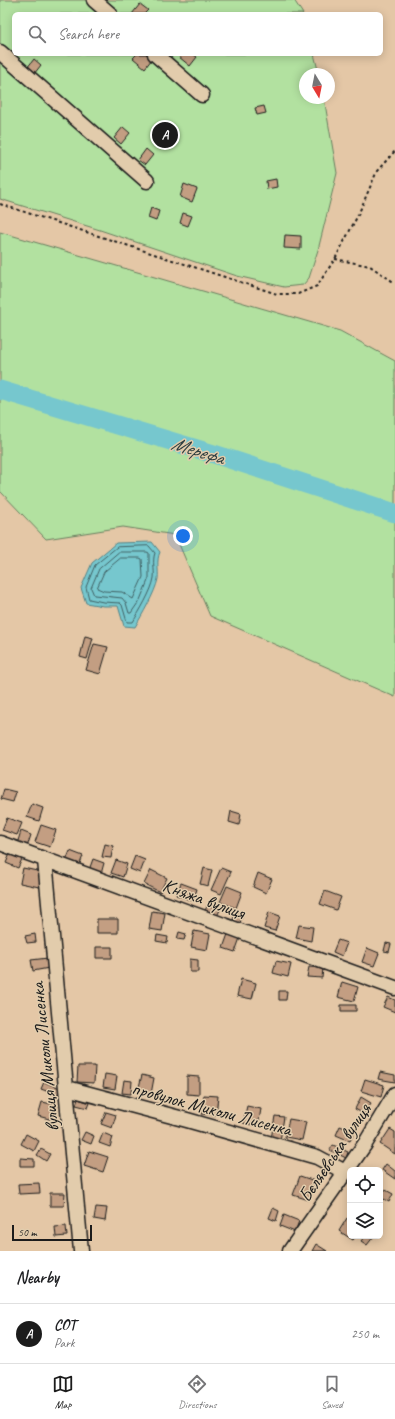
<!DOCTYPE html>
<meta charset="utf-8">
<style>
body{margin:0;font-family:Caveat,sans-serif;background:#f2f2f2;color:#202124}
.controls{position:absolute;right:12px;bottom:12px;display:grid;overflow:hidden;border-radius:6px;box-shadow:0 2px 10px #0003}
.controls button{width:36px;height:36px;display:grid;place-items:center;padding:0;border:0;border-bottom:1px solid #e0e0e0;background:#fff;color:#202124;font:20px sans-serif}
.compass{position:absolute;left:299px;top:68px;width:36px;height:36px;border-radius:50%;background:#fff;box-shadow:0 2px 10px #0003;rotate:170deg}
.scale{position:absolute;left:12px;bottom:10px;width:80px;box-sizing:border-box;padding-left:4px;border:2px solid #1c1c1c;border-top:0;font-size:11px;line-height:14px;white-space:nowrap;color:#1c1c1c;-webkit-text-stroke:3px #e2ccac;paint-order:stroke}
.you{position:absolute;left:183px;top:536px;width:14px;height:14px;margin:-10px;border:3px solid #fff;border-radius:50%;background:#1a73e8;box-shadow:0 0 0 6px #1a73e833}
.badge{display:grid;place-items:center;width:26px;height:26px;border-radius:50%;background:#1c1c1c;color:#fff;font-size:13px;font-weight:700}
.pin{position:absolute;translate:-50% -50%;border:2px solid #fff;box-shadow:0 1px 4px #0006}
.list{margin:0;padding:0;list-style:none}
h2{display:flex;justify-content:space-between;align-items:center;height:52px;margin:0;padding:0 16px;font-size:17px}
h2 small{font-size:13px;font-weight:400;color:#757577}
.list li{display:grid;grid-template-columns:26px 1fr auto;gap:12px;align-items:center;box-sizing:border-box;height:60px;padding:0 16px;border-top:1px solid #e0e0e0}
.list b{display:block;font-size:15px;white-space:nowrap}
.list p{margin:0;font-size:13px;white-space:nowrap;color:#757577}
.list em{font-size:13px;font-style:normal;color:#757577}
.icon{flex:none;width:22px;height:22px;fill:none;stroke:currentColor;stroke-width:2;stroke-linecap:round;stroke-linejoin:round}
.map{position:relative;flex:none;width:395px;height:1251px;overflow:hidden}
.search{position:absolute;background:#fff;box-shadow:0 2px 10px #0003;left:12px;right:12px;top:12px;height:44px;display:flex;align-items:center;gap:10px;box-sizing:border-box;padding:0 14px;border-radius:6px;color:#757577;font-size:15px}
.sheet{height:112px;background:#fff}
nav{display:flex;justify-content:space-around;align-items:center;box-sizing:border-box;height:56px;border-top:1px solid #e0e0e0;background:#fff;font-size:11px;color:#757577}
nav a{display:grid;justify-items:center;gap:2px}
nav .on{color:#1c1c1c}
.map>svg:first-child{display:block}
.green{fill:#b2e1a0;stroke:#677e5e}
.water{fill:#76c7ce;stroke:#528387}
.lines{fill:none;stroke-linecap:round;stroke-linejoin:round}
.shore{stroke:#406063;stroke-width:1}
.river{stroke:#76c7ce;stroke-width:19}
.building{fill:#c39e82;stroke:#1c1c1c}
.minor-casing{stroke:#1c1c1c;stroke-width:17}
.path{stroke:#1c1c1c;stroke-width:2;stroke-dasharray:3 3;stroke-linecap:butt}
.minor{stroke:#e2ccac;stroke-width:14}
.labels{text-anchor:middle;stroke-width:3;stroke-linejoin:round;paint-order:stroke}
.street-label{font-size:19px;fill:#1c1c1c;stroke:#e2ccac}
.water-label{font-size:20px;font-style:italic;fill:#2e3e40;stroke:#e2ccac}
</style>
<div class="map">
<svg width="395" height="1251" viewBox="0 0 395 1251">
<rect width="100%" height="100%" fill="#e4c7a6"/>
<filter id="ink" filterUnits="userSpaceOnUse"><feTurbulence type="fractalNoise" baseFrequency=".025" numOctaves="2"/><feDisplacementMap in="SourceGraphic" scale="8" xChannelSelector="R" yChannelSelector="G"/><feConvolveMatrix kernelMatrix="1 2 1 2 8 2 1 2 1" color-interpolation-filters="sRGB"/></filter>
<g filter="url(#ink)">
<path class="green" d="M0,0h294l9,14h-289v40h300l5,20h-14v24h19l13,75 -19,77 -9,28 -6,7 -19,2 -47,-11 -137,-46 -100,-31z
M0,232l340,99 55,30v336l-185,-81 -35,-81 -52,-8 -77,12 -46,-48z"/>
<path class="water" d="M152,542l8,10c-4,9 -1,18 -2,27 -3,14 -16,36 -23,48l-11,-1 -6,-20h-15l-17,-3 -5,-15 11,-25 24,-20z"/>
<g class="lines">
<path class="shore" d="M149,546l6,7c-3,8 0,17 -1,25 -2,13 -15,34 -21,44h-6l-5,-17 -2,-2 -17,-1 -14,-3 -3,-12 9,-22 22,-18z
M119,552h28l2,1v25l-9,22 -9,13h-2l-3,-10 -4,-5 -28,-3 -3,-7 8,-19z
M121,558h19l2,1 1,18 -10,22 -11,-7 -18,-1 -7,-3 7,-16z"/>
<path class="river" d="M0,390l214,64 181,59"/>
</g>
<path class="building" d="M140,4l8,6 -4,4h-12z
M137,54h9l6,5 -7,9 -12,-10z
M182,54h11l4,3 -7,9 -11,-9z
M34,59l7,6 -7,9 -7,-6z
M264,106l2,7 -9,2 -2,-7z
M123,127l7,6 -9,11 -7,-6z
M146,149l7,6 -8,10 -7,-5z
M276,179l1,8 -10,2 -1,-8z
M184,184l13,5 -5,13 -12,-5z
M151,208l8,3 -3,10 -8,-3z
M183,213l9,3 -4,10 -8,-3z
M285,235l16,1v13l-17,-1z
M85,636l8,2 -6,21 -7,-2z
M94,644l14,3 -8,27 -14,-4z
M4,789l12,3 -3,10 -12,-3z
M32,804l11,4 -4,13 -12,-4z
M231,811l10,3 -2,11 -10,-3z
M7,818l15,5 -5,12 -15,-5z
M41,825l15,5 -6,17 -15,-5z
M21,831l10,4 -4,12 -10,-3z
M105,844l8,2 -2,12 -9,-1z
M70,851l13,5 -4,10 -13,-5z
M10,854l12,5 -4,9 -12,-5z
M135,856l10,4 -5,13 -10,-4z
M93,859l11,4 -3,11 -12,-4z
M116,860l11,4 -4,13 -12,-4z
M23,868l19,4 -3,15 -19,-4z
M204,868l8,2 -4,16 -8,-2z
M221,868l10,4 -10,22 -10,-4z
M151,870l16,8 -7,14 -16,-8z
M258,873l14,6 -6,14 -13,-6z
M181,883l16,6 -4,12 -17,-6z
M227,886l15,6 -6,16 -16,-6z
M325,891l16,6 -5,13 -16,-6z
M208,905l12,5 -3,6 -12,-6z
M152,911l13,2 -3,18 -13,-2z
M236,911l7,3 -3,9 -7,-3z
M269,912l11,4 -5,15 -11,-3z
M97,919h21v14h-21z
M299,925l14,2 -2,14 -15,-3z
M194,931l16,3 -3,16 -16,-3z
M179,932l7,2 -2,6 -7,-1z
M35,934l1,8 -9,1 -2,-7z
M228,934l12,4 -5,14 -12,-4z
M157,935l11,2 -1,6 -11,-2z
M338,940l9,3 -5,13 -9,-4z
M386,943l5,1 -2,8 -5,-1z
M96,947h16v11h-16z
M367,948l12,5 -5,13 -12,-4z
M48,958l1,10 -16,3 -2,-11z
M190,959l8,1v12h-8z
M276,961l15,3 -3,13 -15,-4z
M309,967l14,1 -1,10 -15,-1z
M241,979l15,4 -4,16 -15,-3z
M342,982l16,5 -4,14 -16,-4z
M279,991h8l-1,9h-7z
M388,997l7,3v12l-12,-5z
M341,1005h15v6h-15z
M78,1066h17l-1,17 -17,-1z
M380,1072l15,3v7l-17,-3z
M105,1074l12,2 -2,13 -12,-2z
M142,1075l12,3 -3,16 -13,-3z
M187,1076l12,1v18l-12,-1z
M365,1079l19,6 -3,12 -20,-6z
M124,1080l8,1 -1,13 -9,-1z
M44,1082l19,7 -3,7 -19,-7z
M204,1095l14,1 -2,19 -14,-1z
M361,1097l10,6 -7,11 -9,-5z
M78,1099l12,4 -2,5 -12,-3z
M42,1102l15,3 -4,15 -15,-4z
M247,1106l14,3 -3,17 -15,-3z
M106,1112l10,3 -4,13 -11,-4z
M275,1116l9,1 -4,24 -9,-2z
M289,1119l17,3 -4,18 -17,-3z
M340,1126l14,6 -4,9 -14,-6z
M390,1129l5,3v22l-15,-10z
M85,1132l9,4 -3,8 -10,-4z
M103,1133l10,4 -3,10 -11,-4z
M26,1134l13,7 -5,10 -13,-7z
M333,1145l15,7 -2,6 -16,-8z
M41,1149l9,5 -4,7 -9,-6z
M89,1151l19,6 -5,15 -19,-6z
M20,1158l14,1v7h-14z
M386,1164l9,7v8l-13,-9z
M300,1176l15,5 -6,19 -16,-5z
M39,1183l1,10 -21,1 -1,-10z
M382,1188l11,6 -4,8 -9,-5v-5z
M50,1193h15l-1,13h-14z
M96,1207l11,1 -2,13 -11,-2z
M273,1208l6,3 -3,10 -7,-3z
M284,1215l15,6 -4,11 -15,-6z
M347,1218l3,2v16h6l-3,4 -14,-9z
M66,1226l1,10 -11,1 -1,-10z
M365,1236h9l-7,9 -6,-4z
M316,1244l11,7h-15z"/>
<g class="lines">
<g class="minor-casing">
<path id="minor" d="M94,0l16,14
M0,52l147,129
M155,54l47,41
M0,843l395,145
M45,860l36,391
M67,1088l120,32 130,37 28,15
M290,1251l75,-107 30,-50"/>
</g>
<path class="path" d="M0,204l277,90h21l19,-8 18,-27 23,-44 19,-44 18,-20
M335,259l35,7 25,17"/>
<use href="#minor" class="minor"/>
</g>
</g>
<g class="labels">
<g class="street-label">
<text transform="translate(204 898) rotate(20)" y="7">Княжа вулиця</text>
<text transform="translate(44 1057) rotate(-96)" y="7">вулиця Миколи Лисенка</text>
<text transform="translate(212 1108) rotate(15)" y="7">провулок Миколи Лисенка</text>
<text transform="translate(334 1152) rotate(-56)" y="7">Бєляєвська вулиця</text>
</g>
<g class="water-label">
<text transform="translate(198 450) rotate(17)" y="7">Мерефа</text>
</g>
</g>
</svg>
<div class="controls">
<button><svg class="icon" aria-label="locate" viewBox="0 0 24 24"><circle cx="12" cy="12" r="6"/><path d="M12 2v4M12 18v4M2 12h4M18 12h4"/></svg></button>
<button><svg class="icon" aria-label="layers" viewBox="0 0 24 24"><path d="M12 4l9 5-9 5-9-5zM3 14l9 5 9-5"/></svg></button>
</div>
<svg class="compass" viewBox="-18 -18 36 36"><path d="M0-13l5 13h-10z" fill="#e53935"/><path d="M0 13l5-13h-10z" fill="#757577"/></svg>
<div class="scale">50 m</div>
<div class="you"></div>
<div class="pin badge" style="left:165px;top:135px">A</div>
<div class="search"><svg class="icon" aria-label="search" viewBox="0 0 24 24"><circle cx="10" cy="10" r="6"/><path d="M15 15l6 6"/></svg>Search here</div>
</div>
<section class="sheet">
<h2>Nearby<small></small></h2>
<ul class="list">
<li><span class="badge">A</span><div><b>СОТ</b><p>Park</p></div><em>250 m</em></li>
</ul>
</section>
<nav>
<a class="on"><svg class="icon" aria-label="map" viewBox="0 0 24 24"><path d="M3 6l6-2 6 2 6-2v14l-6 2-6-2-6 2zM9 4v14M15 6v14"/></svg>Map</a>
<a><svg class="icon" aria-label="directions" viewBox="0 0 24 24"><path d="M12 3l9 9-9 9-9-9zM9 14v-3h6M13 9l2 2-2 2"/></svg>Directions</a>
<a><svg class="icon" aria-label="saved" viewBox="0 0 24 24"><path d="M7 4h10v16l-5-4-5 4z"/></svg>Saved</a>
</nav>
